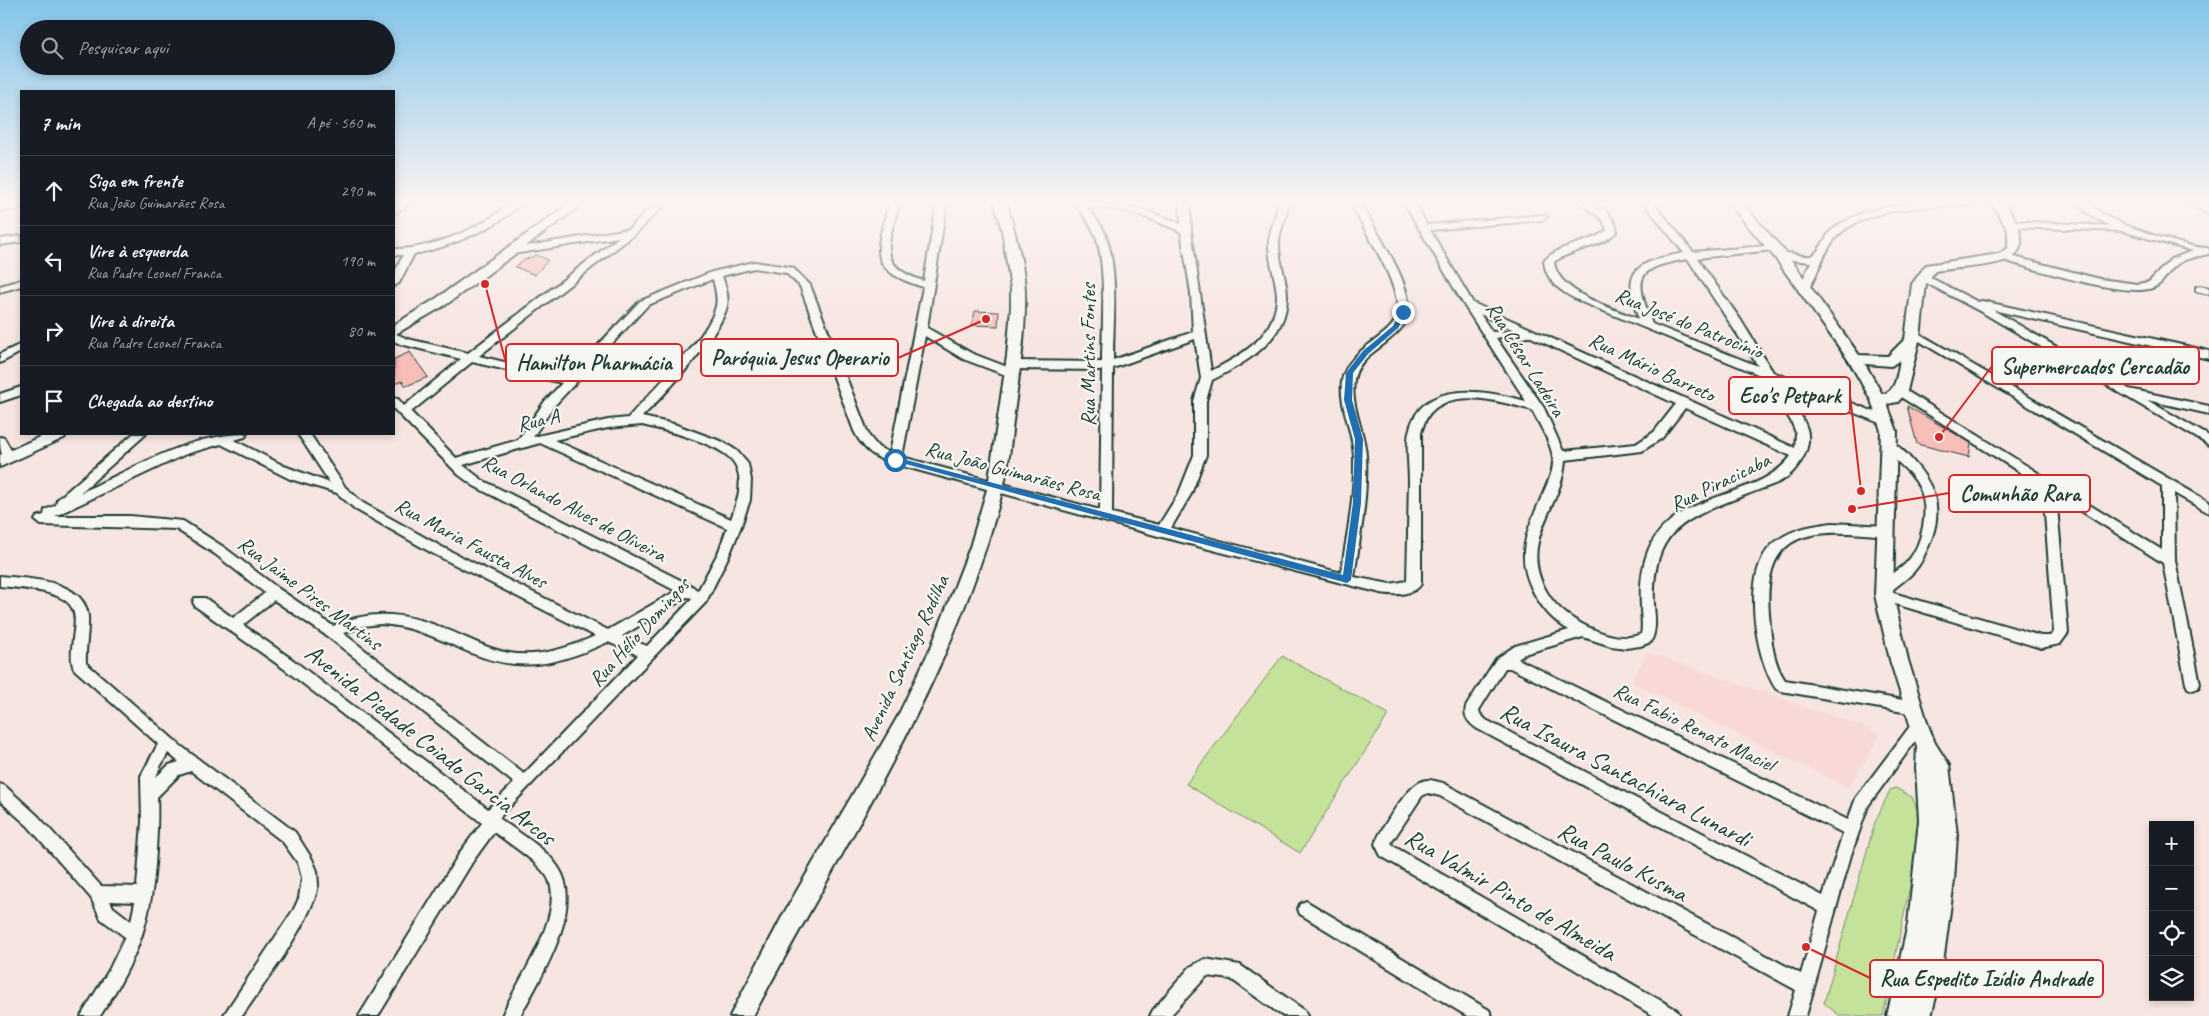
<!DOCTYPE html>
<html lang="pt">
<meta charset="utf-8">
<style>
body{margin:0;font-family:Caveat,sans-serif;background:#20242c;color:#f1f3f6}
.controls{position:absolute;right:15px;bottom:15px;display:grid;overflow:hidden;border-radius:0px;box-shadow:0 2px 8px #0003}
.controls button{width:45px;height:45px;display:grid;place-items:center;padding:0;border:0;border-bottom:1px solid #363941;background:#171b24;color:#f1f3f6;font:25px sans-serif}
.stop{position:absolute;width:15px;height:15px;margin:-11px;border:4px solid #1f6fb2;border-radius:50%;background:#fff}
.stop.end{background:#1f6fb2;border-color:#fff;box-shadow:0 1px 5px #0008}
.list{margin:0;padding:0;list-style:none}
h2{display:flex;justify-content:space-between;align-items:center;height:65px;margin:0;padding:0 20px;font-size:21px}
h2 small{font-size:16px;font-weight:400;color:#9ea1a6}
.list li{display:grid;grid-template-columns:32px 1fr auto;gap:15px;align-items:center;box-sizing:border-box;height:70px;padding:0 20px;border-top:1px solid #363941}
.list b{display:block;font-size:19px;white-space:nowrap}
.list p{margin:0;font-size:16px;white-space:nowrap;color:#9ea1a6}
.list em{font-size:16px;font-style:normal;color:#9ea1a6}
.icon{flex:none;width:28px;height:28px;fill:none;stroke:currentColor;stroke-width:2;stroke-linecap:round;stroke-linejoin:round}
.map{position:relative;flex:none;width:2209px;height:1016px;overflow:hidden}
.search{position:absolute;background:#171b24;box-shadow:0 2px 8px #0003;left:20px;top:20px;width:375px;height:55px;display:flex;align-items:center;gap:12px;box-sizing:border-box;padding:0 18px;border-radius:28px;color:#9ea1a6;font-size:19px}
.panel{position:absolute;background:#171b24;box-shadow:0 2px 8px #0003;left:20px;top:90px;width:375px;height:345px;border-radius:0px}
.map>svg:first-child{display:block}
.built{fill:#f8d9d5}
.green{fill:#c4e29a;stroke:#729067}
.building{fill:#fabeb9;stroke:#1f3d34}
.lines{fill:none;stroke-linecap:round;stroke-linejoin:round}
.minor-casing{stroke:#1f3d34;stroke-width:4}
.major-casing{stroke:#1f3d34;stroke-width:4}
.minor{fill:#f6f6f2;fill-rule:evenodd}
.major{fill:#f6f6f2;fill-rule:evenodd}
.route{fill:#1f6fb2}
.labels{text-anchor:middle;stroke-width:4.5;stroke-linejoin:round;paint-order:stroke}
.street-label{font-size:21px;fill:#1f3d34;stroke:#f6f6f2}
.near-street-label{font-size:25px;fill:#1f3d34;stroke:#f6f6f2}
.leader{fill:none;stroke:#d62828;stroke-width:2}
.callout-dot{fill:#d62828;stroke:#f6f6f2;stroke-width:2}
.callout{fill:#f6f6f2;stroke:#d62828;stroke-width:2}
.callout-label{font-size:22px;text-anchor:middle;font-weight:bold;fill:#1f3d34}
</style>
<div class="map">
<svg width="2209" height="1016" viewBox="0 0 2209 1016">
<rect width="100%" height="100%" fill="#f7e5e1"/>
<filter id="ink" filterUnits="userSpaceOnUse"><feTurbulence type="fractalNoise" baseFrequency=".02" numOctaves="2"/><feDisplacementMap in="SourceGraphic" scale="10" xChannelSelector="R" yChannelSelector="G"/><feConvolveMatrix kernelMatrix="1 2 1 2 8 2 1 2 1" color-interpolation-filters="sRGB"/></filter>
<g filter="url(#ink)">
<path class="built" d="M1647,652l233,81 -14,27 -18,27 -216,-104z"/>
<path class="green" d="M1282,656l107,58 -89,139 -114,-69z
M1896,788l16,9 11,26 -40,193h-43l-16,-13 51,-181 15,-32z"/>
<path class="building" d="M536,255l12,5 -13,15 -20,-8 7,-6z
M975,311l24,1 -1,14 -26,-1z
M410,352l18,25 -22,9 -4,-5 -8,3v-25z
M1907,406l64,37 -2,14 -52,-13z"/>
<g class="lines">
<g class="minor-casing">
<path id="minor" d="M402,201h12l-20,13v-7z
M512,201h11c-22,26 -76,47 -109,53l-15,29 -5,3v-12l9,-19h-9v-6c37,1 91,-22 118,-48z
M657,201h11l-32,32 -157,123 89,21 72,-76 72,-29 42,-10 35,5 4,1 17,17 59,151 9,11 12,6 33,-166c-58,-18 -47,-36 -33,-86h10c-11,40 -26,65 24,80l13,-80h10l-20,127 44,25 44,17 2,3 -6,4 -48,-18 -38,-23 -23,121 198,53 2,-140 -89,-1 -6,-4 6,-4 89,1c0,-32 6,-105 -9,-132 -5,-10 -13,-19 -20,-29 39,0 72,7 108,23l-1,-23h10l1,29 20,141c32,-16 66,-36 66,-76 -1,-17 -8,-33 -8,-49 -1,-16 9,-29 9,-45h10c0,16 -10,29 -9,45 0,17 8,33 8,50 0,44 -40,66 -75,84l-6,21v54l-15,39 -20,34 170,45c6,-38 14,-77 13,-117 -1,-25 -15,-50 -12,-75 3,-18 18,-30 32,-40 8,-6 18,-13 22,-22 11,-27 -34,-91 -46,-118h10c13,29 58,87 47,118 -4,10 -15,18 -23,25 -13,10 -28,19 -30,37 -4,25 11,50 12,75 2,40 -6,81 -12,121l36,7 17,-3c1,-33 1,-66 2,-99 0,-16 -3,-34 0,-50 12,-55 79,-41 117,-31l-62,-96 -61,-104h10l14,24 118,-10 2,2 -5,3 -112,10 43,73 322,145 1,-15 -4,-10 -27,-46 -181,-74c-19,-9 -38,-19 -40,-42 16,-18 44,-16 63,-31 -4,-16 -19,-19 -30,-29 19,0 36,10 40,30 -16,18 -44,17 -63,31 3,31 60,47 85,57 -19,-50 -2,-57 45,-66l-42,-52h10l41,51 84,-7v4l-4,1 -76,8 43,61 33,53 117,46 2,3 -2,3h-8l-102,-41c8,15 22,30 27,46 5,19 -7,38 -21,49 -7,5 -17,8 -25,11 -27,11 -75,25 -93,50 -13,18 -15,44 -14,66 1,14 3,24 -3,37l-11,4 -14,2 -15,-2 -28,-9 -59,17 -6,5 330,161 8,-22 58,-77 5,-2 5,2 2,4 -2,4 -56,77 -17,49 -45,161h-18l8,-26 -356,-194 -12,-3 -6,3 -31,47 2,3 284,164 3,6h-26l-273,-160 -6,-12c7,-16 35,-65 53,-64 5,0 10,2 15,3l358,191 18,-63 -343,-183c-8,-6 -14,-13 -9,-23l29,-46 19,-13 54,-16c-16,-9 -28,-23 -36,-39 -20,-39 -3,-66 12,-102 4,-9 9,-20 8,-30 -1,-15 -14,-35 -21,-49 -29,-8 -77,-23 -101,2 -5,5 -8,14 -10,21v151c-7,12 -28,11 -40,9l-219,-56 -267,-73c-20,-5 -32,-15 -41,-33l-54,-145 -14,-13 -32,-5 -32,8c3,9 7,20 5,30 -7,30 -62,88 -85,111l32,7 49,18 14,9 11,13 3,16 -1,20 -9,26 -10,25 -25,51 -207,216c19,15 46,29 59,49 28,40 -18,112 -38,149h-18c14,-34 62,-98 47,-136 -7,-16 -41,-37 -55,-48l-21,29 -95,155h-19l102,-165 21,-28 -199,-155 -88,-62 -2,-4 2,-4h10l28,20 32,-25 -50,-39 -39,-25 -135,-4 -6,-5 2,-3 7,-2 1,-5 11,-5 1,-5 76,-66h13l-66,59c52,-24 109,-59 167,-59l-2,3 -11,3 50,26 46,17 -32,-49h12l35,53 18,16 79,44 166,83 68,-39 -202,-105 -15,-11 -65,-66v-11l4,1 6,7 57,-47 -61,-15 -6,-3v-8l14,6 60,14 151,-116 -106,17 -4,-1v-4l120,-20zM1087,208c35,-2 64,10 94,24l10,61 2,39 -80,28c0,-41 6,-88 -8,-127 -4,-9 -12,-18 -18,-25zM1688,259l70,107 -106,-42c-18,-48 -17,-56 36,-65zM713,279c2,9 5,18 3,27 -7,32 -65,85 -88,112l-20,2 -75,17 20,-30 95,-102zM1480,314l36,17 -24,1zM1508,336l16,2 5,-2 147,68 -22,28 -18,12 -73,7 -19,-43 -48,-70zM1195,339l6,39 -7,23v54l-15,38 -20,32 -47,-12 1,-145zM472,362l90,21 -17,18 -27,39 -62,18 -45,-46zM1685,408l106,48c-32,45 -118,33 -143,95 -7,18 -8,38 -7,57 0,8 2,18 0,26 -18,8 -42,-1 -59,-10 -16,-8 -30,-21 -38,-37 -25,-49 19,-81 21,-127l77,-9 20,-13zM642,425c22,5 85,19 94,41 8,17 1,37 -5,53l-177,-79 54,-12zM540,443l187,85 -8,23 -21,40 -6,-5 -210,-106 -19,-15zM221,444l69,35 47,14 18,16 77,44 163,83c-26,12 -57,22 -86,17 -22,-4 -41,-15 -61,-23 -39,-17 -76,-22 -115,-4l-54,-37 -54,-41 -42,-27 -53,-5h-75l131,-62zM687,597l6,1 -46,48 -25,-10zM274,600l53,36 187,147 -26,26 -195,-149 -50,-35zM380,624c34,2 61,16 91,29 52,21 88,11 137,-11l30,13 -114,119 -181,-141 21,-7zM1505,668h5l333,165 -20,63 -337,-176 -6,-6 -1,-4z
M1933,201h47l-5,3c-41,3 -113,1 -141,36 -12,15 -16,34 -26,50h-8l-1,-2 12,-26 -30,-3 -5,-3c9,-9 26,4 37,-1 7,-3 12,-18 18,-24 27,-23 68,-27 102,-30z
M2074,201c16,0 24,11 38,18 18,9 78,30 97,29v6c-12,3 -26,4 -35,13 -8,7 -11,18 -22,21 -29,10 -120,-20 -153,-29v-4l4,-1 97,25 37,5 12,-2 22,-23 22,-8 -71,-20 -109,-4 -5,-3 5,-3 97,5 -21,-12z
M2183,201h13l13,6v7z
M21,203v6l-21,2v-6z
M21,236v6l-21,3v-6z
M1923,274l55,28 4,-1 227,50v8l-216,-49 136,79 80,17v8l-62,-14 62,36v9l-224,-131 -66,-35 -1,-2z
M21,280v6l-21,6v-6z
M2200,286l9,2v6l-13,-3v-4z
M1913,330l296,172v11l-35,-20 1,67 25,124 -2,4 -5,2 -5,-2 -2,-4 -23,-121 -107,-68 12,138 -8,11 -19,4 -162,-49c-2,-4 -2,-11 1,-14 7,-9 19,-14 27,-23 15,-16 23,-52 13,-73 -8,-19 -27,-28 -38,-44l6,-4c11,3 22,17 29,25 21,25 25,49 12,79 -4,8 -7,17 -13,24 -7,9 -17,15 -26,23l151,44h9l4,-4 -11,-145 -147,-93 -2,-3 6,-4 262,163v-64l-253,-151 -1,-2z
M21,344v8l-21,11v-9z
M21,387v8l-21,7v-8z
M0,437l4,1 11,19 -2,3h-8c-5,-8 -5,-14 -5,-23z
M1832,523l54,3 4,2 2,3 -2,3 -4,2c-70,-7 -124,-11 -117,78 2,23 3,47 16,66l130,22 5,2 2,4 -2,4 -5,2 -134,-23 -5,-2c-21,-31 -35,-116 -4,-144 17,-16 38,-19 60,-22z
M0,576c28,3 84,3 88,40 1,16 -3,31 -2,47l95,83 114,86 17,27 5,12 1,14 -3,13 -10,22 -22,37 -41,59h-19l71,-107 5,-11 3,-20 -4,-15 -15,-21 -92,-71 -12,4 -22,22c1,17 0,36 -1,54 -4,69 -17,106 -56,165h-19l28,-46 16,-33 -24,-18 -10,-21 -63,-72 -28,-25v-17l5,2 33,30 63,70 36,1 5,-65 -1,-46 17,-32 -84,-75c-4,-9 -2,-21 -1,-30 1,-10 4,-22 -1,-31 -8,-18 -54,-20 -72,-22zM168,753l11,9 -10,3 -13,12 4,-10zM110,901l25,1 -4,19 -18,-14z
M1306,901l183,109 3,6h-25l-167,-102 -2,-5 2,-5z
M1205,959l35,6 64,45 3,6h-24l-52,-37 -24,-3 -37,40h-20l3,-6 37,-43z"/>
</g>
<g class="major-casing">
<path id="major" d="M573,201h14l-140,103 -53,31v-10l43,-27z
M994,201h12c8,29 18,61 19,91 1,38 -5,76 -10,114 -4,27 -5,56 -12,82 -48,191 -160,356 -250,528h-23l54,-103 113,-195 35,-73 38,-98 18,-61 19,-130 4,-48v-19l-9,-59z
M1727,201h13l46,52 73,102 29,1 17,-17 7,-55 14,-19 73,-11 9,-6v-18l-18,-29h13c51,70 -16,62 -68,70l-9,13 -6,53 -13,54 -9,11 -11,2 10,27 -4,164 15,65 20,65 7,18 14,22 8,70 -3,46 -13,97 -10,38h-44l21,-92 11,-104 -3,-52 1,-21 -27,-87 -15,-65 6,-164 -10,-31 -22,-39 -73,-102zM1900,360c-3,13 -3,32 -18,34l-17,-30 26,2z
M46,434h21l-3,4 -64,29v-12z"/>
</g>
<use href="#minor" class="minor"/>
<use href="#major" class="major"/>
</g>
</g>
<linearGradient id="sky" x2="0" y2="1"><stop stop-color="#83c4e9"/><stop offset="0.59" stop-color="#fbf3f2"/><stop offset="1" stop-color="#fbf3f2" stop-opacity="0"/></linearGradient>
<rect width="2209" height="343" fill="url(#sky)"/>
<path class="route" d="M1401,311l6,1 -9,16 -30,26 -15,19 -1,27 11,39 -2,64 -10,77 -4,3 -456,-123 4,-3 448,118 10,-72 2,-64 -11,-39 2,-27 17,-22 30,-25z"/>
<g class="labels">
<g class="street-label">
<text transform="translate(1689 323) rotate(22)" y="7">Rua José do Patrocínio</text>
<text transform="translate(1088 355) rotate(-90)" y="7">Rua Martins Fontes</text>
<text transform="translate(1526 359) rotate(58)" y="7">Rua César Ladeira</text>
<text transform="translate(1652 367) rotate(25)" y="7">Rua Mário Barreto</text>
<text transform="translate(538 420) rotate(-13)" y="7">Rua A</text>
<text transform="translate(1013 471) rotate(15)" y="7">Rua João Guimarães Rosa</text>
<text transform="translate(1720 482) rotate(-26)" y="7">Rua Piracicaba</text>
<text transform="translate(574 508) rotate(28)" y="7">Rua Orlando Alves de Oliveira</text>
<text transform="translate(471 543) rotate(28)" y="7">Rua Maria Fausta Alves</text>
<text transform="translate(310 593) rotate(37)" y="7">Rua Jaime Pires Martins</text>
<text transform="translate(639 632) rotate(-48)" y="7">Rua Hélio Domingos</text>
<text transform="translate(905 658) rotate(-65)" y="7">Avenida Santiago Rodilha</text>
<text transform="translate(1694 727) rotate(26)" y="7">Rua Fabio Renato Maciel</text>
</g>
<g class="near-street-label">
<text transform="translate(431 744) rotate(38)" y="9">Avenida Piedade Coiado Garcia Arcos</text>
<text transform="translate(1626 774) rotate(28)" y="9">Rua Isaura Santachiara Lunardi</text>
<text transform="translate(1623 861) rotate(28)" y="9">Rua Paulo Kusma</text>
<text transform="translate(1511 894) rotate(30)" y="9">Rua Valmir Pinto de Almeida</text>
</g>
</g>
<path class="leader" d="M986 319L898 358M485 284L506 363M1939 437L1992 366M1861 491L1850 395M1852 509L1949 493M1806 947L1870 978"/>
<g class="callout-dot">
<circle cx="986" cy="319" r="5"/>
<circle cx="485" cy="284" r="5"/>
<circle cx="1939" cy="437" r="5"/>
<circle cx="1861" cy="491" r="5"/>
<circle cx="1852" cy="509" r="5"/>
<circle cx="1806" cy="947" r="5"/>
</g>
<g class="callout">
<rect x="701" y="339" width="197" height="37" rx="5"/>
<rect x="506" y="344" width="176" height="37" rx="5"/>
<rect x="1992" y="347" width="207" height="37" rx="5"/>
<rect x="1729" y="377" width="121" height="37" rx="5"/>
<rect x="1949" y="475" width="141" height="37" rx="5"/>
<rect x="1870" y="960" width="233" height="37" rx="5"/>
</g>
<g class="callout-label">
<text x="800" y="365">Paróquia Jesus Operario</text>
<text x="594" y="370">Hamilton Pharmácia</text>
<text x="2095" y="374">Supermercados Cercadão</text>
<text x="1790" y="403">Eco's Petpark</text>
<text x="2020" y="501">Comunhão Rara</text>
<text x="1986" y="986">Rua Espedito Izídio Andrade</text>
</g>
</svg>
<div class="controls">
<button>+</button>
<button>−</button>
<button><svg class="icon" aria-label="locate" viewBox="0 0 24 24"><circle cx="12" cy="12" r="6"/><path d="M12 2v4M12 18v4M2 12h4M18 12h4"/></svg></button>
<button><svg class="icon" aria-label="layers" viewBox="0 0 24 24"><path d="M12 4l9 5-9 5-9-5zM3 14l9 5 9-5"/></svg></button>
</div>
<div class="stop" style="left:895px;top:460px"></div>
<div class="stop end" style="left:1403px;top:312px"></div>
<div class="search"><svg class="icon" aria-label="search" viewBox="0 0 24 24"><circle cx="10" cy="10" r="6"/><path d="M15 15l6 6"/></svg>Pesquisar aqui</div>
<section class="panel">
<h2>7 min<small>A pé · 560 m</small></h2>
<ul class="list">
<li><svg class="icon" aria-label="ahead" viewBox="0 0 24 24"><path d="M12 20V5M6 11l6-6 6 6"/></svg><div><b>Siga em frente</b><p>Rua João Guimarães Rosa</p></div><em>290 m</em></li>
<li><svg class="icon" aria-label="left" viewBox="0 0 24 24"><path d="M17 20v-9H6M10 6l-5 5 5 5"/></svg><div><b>Vire à esquerda</b><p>Rua Padre Leonel Franca</p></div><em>190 m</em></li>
<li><svg class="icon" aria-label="right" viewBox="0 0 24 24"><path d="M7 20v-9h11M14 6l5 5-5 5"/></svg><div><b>Vire à direita</b><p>Rua Padre Leonel Franca</p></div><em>80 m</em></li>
<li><svg class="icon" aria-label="arrive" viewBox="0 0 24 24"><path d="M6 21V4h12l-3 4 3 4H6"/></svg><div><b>Chegada ao destino</b></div></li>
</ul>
</section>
</div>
